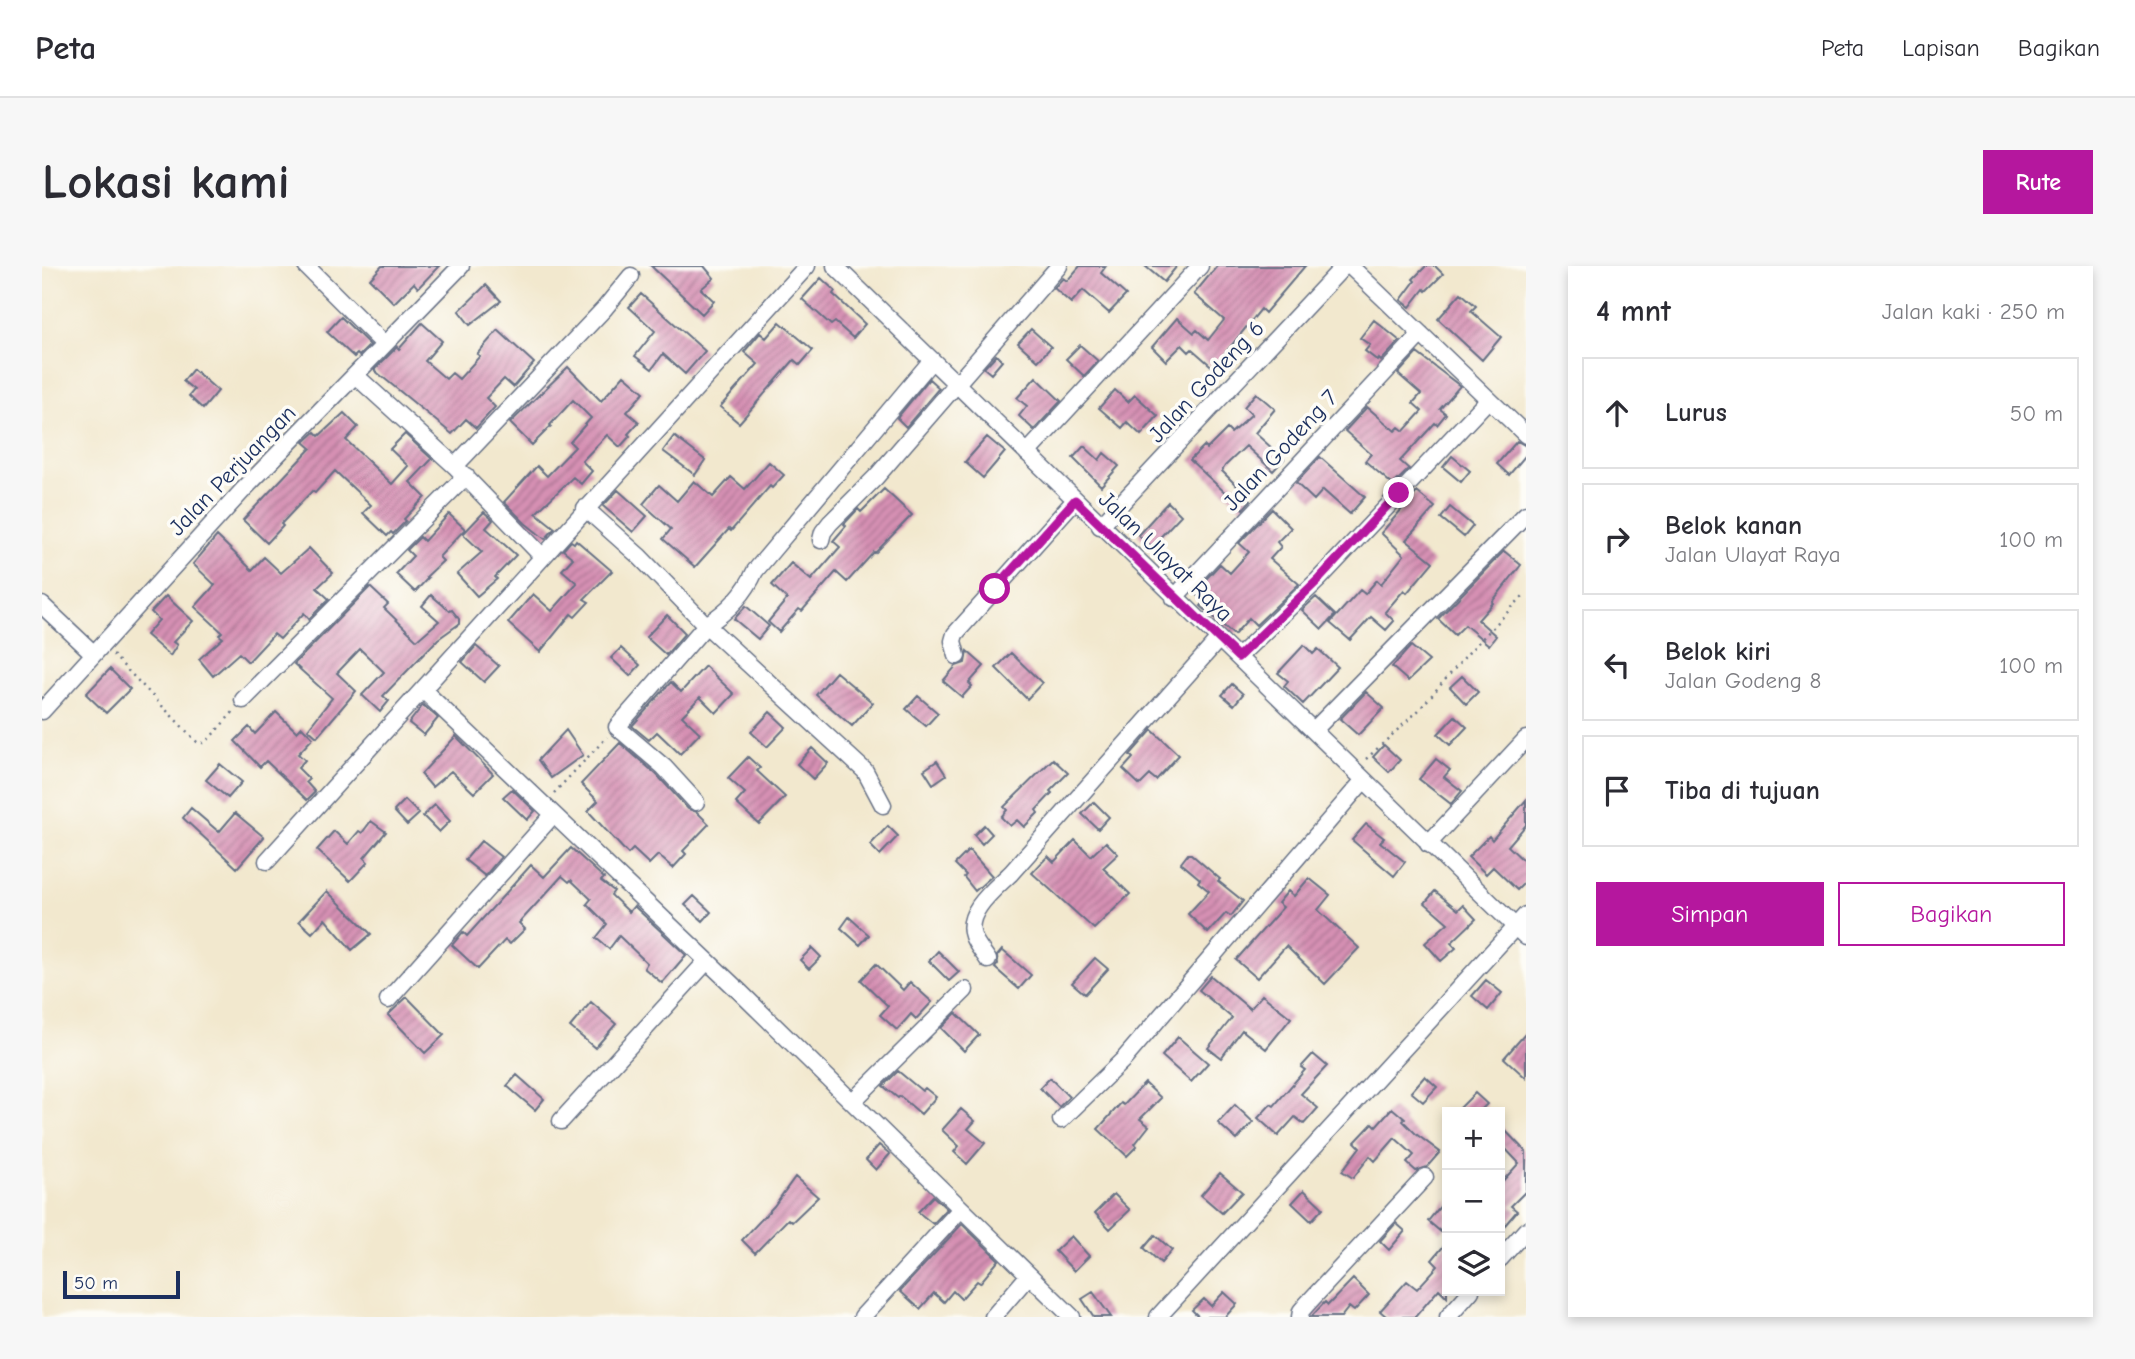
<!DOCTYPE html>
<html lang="id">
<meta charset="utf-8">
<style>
body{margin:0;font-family:"Comic Neue",sans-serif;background:#f7f7f7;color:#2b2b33}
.controls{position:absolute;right:21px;bottom:21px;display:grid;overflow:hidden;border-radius:0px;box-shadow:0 4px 10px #0003}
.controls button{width:63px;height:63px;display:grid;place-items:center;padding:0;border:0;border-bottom:2px solid #e1e1e2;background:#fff;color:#2b2b33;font:35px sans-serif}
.scale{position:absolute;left:21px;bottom:18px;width:117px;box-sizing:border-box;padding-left:7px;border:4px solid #1b2f5e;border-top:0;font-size:19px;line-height:24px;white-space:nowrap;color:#1b2f5e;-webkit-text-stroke:5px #fdfcf7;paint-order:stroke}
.stop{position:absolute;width:21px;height:21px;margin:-16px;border:5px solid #b5179e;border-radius:50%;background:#fff}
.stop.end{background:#b5179e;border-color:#fff;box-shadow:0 2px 7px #0008}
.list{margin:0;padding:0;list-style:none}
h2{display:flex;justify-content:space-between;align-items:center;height:91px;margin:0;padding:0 28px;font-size:30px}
h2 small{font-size:23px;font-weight:400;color:#7c7c81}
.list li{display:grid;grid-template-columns:46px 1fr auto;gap:21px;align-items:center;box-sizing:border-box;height:112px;margin:0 14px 14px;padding:0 14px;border:2px solid #e1e1e2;border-radius:0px}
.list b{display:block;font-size:26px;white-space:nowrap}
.list p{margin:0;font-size:23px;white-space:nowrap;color:#7c7c81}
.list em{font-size:23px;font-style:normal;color:#7c7c81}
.actions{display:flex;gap:14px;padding:21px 28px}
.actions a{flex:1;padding:16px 0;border:2px solid #b5179e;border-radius:0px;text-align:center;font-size:24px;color:#b5179e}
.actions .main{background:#b5179e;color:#fff}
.icon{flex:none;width:38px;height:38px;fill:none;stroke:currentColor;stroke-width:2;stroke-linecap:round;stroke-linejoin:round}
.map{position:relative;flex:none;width:1484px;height:1051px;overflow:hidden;border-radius:0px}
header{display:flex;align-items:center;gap:42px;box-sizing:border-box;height:98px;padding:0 35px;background:#fff;border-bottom:2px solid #e1e1e2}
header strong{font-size:33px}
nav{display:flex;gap:38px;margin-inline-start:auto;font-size:24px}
.intro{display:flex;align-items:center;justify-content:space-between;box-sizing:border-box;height:168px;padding:0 42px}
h1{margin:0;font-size:49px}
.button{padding:18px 32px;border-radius:0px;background:#b5179e;color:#fff;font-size:24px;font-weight:700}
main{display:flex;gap:42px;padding:0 42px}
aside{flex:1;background:#fff;border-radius:0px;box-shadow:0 4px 10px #0003}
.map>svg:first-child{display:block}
.building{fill:url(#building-hatch)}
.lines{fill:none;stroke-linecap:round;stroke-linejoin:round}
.street-casing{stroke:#667085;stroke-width:19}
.path{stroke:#667085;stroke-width:2.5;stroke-dasharray:2 5;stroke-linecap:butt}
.street{stroke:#fff;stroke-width:16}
.route{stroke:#b5179e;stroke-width:9}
.labels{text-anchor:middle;stroke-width:7;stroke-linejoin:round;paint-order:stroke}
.street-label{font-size:23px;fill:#1b2f5e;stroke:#fdfcf7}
</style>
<header>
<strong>Peta</strong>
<nav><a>Peta</a><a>Lapisan</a><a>Bagikan</a></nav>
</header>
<div class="intro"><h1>Lokasi kami</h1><a class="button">Rute</a></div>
<main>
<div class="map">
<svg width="1484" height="1051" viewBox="0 0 1484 1051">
<defs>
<pattern id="building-hatch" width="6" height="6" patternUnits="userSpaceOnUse" patternTransform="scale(1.75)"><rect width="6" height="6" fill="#d690b3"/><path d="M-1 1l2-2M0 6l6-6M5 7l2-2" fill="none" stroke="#ad7695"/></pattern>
</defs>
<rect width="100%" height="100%" fill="#fdfcf7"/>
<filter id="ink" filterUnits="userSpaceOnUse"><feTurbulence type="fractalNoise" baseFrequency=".0143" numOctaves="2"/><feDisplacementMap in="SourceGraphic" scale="14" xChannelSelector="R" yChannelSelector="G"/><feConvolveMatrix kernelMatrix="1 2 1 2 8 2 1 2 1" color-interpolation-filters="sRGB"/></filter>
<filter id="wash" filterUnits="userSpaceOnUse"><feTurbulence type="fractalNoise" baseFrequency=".00686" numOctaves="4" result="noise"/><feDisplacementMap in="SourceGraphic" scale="28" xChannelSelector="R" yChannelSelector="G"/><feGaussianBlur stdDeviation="1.57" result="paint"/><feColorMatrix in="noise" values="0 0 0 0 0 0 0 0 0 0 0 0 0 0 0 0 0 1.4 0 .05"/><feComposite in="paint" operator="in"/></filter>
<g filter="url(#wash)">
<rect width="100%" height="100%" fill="#f2e8ce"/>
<g id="blocks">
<path class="building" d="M340,0h57l-21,22 -4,-5 -20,20 -24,-24z
M609,0h53l10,12 -13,11 13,12 -12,13z
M1038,0h26l-5,7 25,22 -17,18 -26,-23 -12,13 -17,-15 9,-10 4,3z
M1103,0h32l-13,16z
M1175,0h88l-40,47 -4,-4 -39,48 3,3 -9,10 -24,-21 -3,3 -7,-7 -16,16 -14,-14 25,-29 17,15 3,-3 11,10 16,-20 -30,-26z
M1384,0h9l8,8 -17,17 -2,-2 -14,18 -9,-7 14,-19 -2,-2z
M779,12l14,13 -2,3 32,30 -12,14 -18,-16 -4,3 -29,-26z
M444,19l15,16 -31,24 -11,-14z
M1419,27l15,13 -5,5 30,26 -19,23 -44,-41z
M599,28l64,57 -20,23 -22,-20 -11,15 -17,-13 20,-25 -26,-24z
M299,51l29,28 -11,11 -2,-2 -3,3 -27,-25z
M1332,54l26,21 -19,20 -2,-2 -1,2 -13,-10 5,-6 -10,-7z
M738,56l33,28 -13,15 -6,-5 -55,63 -19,-16 38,-43 -14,-12 16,-19 6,5z
M380,57l20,18 -17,20 21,18 6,-6 7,6 21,-23 -3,-2 21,-24 36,33 -21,24 -9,-8 -18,19 9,9 -19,21 -10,-9 -14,15 -78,-64 23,-23 2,2z
M989,63l20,18 -13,14 -20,-18z
M1038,79l18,16 -14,15 -18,-17z
M1375,87l43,33 -20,23 6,5 -9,11 -2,-2 -35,38 9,8 -16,16 -28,-24 6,-7 -26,-23 22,-24 28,24 4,-4 5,4 18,-20 -9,-8 8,-9 -23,-20z
M954,89l6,6 -11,13 -7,-6z
M526,101l33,34 23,-26 20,17 -17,20 12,10 -11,12 2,2 -10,11 -13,-12 -25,26 10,10 -11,13 -8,-7 -37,36 19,15 -10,11 -20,-16 -21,-21 33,-36 10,10 28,-29 -5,-5 21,-24 -18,-18 -23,25 1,1 -19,19 -22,-22z
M151,103l25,22 -15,18 -14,-13 5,-6 -11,-9z
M994,111l25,24 -27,29 -15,-14 8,-10 -10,-8z
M887,113l10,9 -33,39 -9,-9z
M1073,124l13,12 7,-7 23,21 -17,19 -14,-13 -5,6 -23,-20z
M1214,127l19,16 -20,24 29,26 -11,12 -27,-25 -21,20 -3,5 29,29 -8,9 -53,-49 14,-14 3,3 20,-20 4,4 21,-19 -8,-7z
M302,147l14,14 -12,13 46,44 16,-18 -18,-17 15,-15 27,25 -22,23 15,15 -21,22 2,2 -13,13 -2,-2 -4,4 -24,-23 8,-8 -36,-34 -20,22 -3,-2 -31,33 2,2 -16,17 -24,-23 68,-72 -7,-6 11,-10 4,4z
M632,170l31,24 -10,15 -32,-24z
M945,171l18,15 -22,26 -18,-16z
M1475,175l9,5v9l-17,20 -12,-11z
M1042,180l15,14 5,-7 15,13 -18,20 -28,-28z
M1410,190l18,15 -9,11 -18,-15z
M1278,191l45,40 -15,17 -27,-24 -9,10 -18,-17z
M727,196l15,13 -12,13 -2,-2 -39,45 -2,-2 -34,38 -32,-28 8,-10 -28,-25 16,-19 18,16 17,-20 19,16 18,-20 14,12z
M842,223l28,26 -37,38 -1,-1 -27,30 -11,-10 -34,39 -3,-2 -20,23 -11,-10 19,-23 -15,-14 19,-22 20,17 29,-33 -7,-6 13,-15 -2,-2 14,-15 3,3z
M576,224l29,26 -14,16 -30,-26z
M1375,226l18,15 -29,33 27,22 -26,31 -3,-3 -19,22 9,9 -8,9 -15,-13 -21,23 -20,-17 30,-33 5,4 12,-14 4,4 23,-29 -23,-22z
M1126,236l13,13 -30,32 -13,-12z
M1408,241l23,19 -9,11 -23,-19z
M1230,243l19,19 -14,14 4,5 -11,12 29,25 -43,41 -7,-7 -15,17 -33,-29 4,-4 -11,-10 26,-28 10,9 19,-21 -10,-9z
M442,246l9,8 -7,8 30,27 -21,22 2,2 -20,17 -20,-22 25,-22 -19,-18z
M407,248l16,15 -26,28 4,4 -17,16 2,1 -13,14 -19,-18 17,-18 -6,-6 13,-13 4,4z
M175,270l35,34 12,-13 17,16 28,-25 24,25 -16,15 12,11 -20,20 -5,-6 -24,26 -6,-5 -26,28 -9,-9 -26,23 -14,-17 24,-21 -4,-3 3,-3 -27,-25 20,-22 -22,-21z
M534,274l36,31 -28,28 5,3 -14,15 -4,-3 -31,38 -32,-29 25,-29 19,17 25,-28 -15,-13 11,-12 -10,-8 8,-9 3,2z
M1462,285l17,14 -29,37 1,1 -15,17 18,16 -7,9 -24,-20 -10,10 -17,-16z
M328,321l18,17 -4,4 33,32 22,-19 -17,-15 9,-11 19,16 2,-1 7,9v5l-21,15 -55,57 6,5 -9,11 -18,-17 22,-23 -24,-23 -23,24 19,18 -39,46 -9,-8 24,-31 -38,-34z
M124,330l27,25 -20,21 4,3 -7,11 -24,-21 13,-15 -8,-8z
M1274,331l19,18 -13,14 -20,-19z
M704,340l23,20 -11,13 -24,-20z
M625,349l18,18 -19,22 -20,-18z
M1262,379l9,9 5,-5 20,18 -35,37 -19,-18 4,-5 -10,-8z
M434,380l23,20 -15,16 -22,-20z
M1369,380l18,15 -21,20 -16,-14z
M579,382l19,17 -10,11 -19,-18z
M925,385l17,15 -15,17 3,3 -10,11 -19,-16 13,-15 9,-3z
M969,387l31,30 -15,16 -31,-31z
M663,400l29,28 -18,19 -16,-16 -18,19 18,17 -20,21 -23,-22 -8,8 -17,-14 39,-44 10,10z
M68,403l20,20 -24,24 -20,-19z
M794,406l37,31 -21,23 -36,-31z
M1420,410l16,16 -12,12 -16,-17z
M1190,418l11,10 -9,11 -12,-10z
M1324,426l18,16 -26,27 -18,-16z
M876,430l20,17 -12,13 -20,-17z
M381,439l15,13 -14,17 -15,-12z
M234,446l21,20 5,-5 11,11 -15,16 7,6 -7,8 11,11 -3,3 9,10 -8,8 -41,-39 -6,6 -25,-26 14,-14 6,7z
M728,446l16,15 -19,20 -16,-15z
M1413,450l12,11 -17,18 -12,-11z
M524,464l17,25 -32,23 -13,-18z
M1110,464l27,25 -23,25 -6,-5 -10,10 -17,-16 10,-11 -3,-3z
M414,470l37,38 -19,19 -23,-22 -19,16 -11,-13z
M578,477l37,32 31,34 9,3 12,12 -26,27 3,3 -13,14 -15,-13 -9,9 -16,-15 -5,5 -40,-43 10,-10 -17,-17z
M1342,479l16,15 -11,12 -16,-15z
M770,482l16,15 -15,16 -16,-15z
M706,491l12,11 -3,3 28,26 -26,27 -23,-21 9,-10 -17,-15z
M1011,493l15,14 -18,18 2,2 -16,17 2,3 -14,14 -7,-7 -7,6 -9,-9 6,-7 -3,-3z
M1394,493l14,11 -6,7 18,14 -11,13 -32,-25z
M895,495l9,14 -13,9 -9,-14z
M178,498l22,18 -14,16 -22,-18z
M470,523l23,22 -8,9 -24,-23z
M363,534l14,14 -12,11 -13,-14z
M1484,534v25l-18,21 18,17v18l-9,9 -24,-23 -7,7 -18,-17 21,-21 3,4z
M1052,536l15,15 -11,12 -16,-15z
M393,539l15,16 -11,11 -16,-16z
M149,542l28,24 16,-19 29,24 -27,31 -54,-50z
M329,555l15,11 -22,26 4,4 -18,19 -33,-31 17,-19 14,13 11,-13 3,2z
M1324,558l18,14 -4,4 25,20 -11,14 -42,-36z
M942,559l8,9 -10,10 -8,-9z
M846,560l10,10 -18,19 -10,-10z
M1033,574l16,16 15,-14 12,12 -15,14 27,26 -36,35 -62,-56 16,-17 6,6z
M439,575l20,16 -16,19 -20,-16z
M529,582l33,30 -3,3 13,10 -3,4 18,17 5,-6 52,49 -24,28 -18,-15 3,-5 -28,-27 -10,13 -13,-11 11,-14 -20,-20 4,-5 -20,-19 -2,2 -7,-6 -43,47 6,6 -15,15 -5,-4 -27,29 -26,-24 11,-13 4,4 64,-71 13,12z
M927,584l23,26 -17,15 -11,-14 2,-2 -11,-11z
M1146,588h3l29,25 -2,2 25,20 -12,15 -5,-3 -18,20 -20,-19 21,-23 -11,-9 2,-3 -19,-16z
M1267,612l21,17 -12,15 41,38 -34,36 -39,-38 -29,32 -21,-18 47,-53 -5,-4 10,-12 6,5z
M285,625l44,43 -19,16 -27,-31 -13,14 -13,-12z
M1393,625l23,19 5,-5 13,14 -25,24 5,5 -15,13 -16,-18 23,-20 -23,-20z
M652,630l17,16 -8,9 -18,-16z
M807,651l20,18 -9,10 -19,-17z
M770,682l9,9 -12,12 -9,-9z
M960,684l29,25 -12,14 -24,-21 3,-4 -1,-8z
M896,685l21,21 -10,9 -20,-20z
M1053,692l13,11 -23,25 -13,-11z
M834,698l27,26 7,-8 22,20 -16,17 -5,-5 -14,16 -17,-15 8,-9 -27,-26z
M1169,710l39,33 12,-14 29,23 -25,31 -24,-19 -21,28 -13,-10 24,-30 -33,-28z
M1444,714l16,13 -14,17 -16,-14z
M365,731l37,38 -19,18 -37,-38z
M549,736l25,22 -21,24 -25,-21z
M914,747l23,22 -15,16 -23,-23z
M1484,767v45l-22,-20z
M1136,771l30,26 -17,19 -29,-26z
M1271,788l14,12 -26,28 17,14 -14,16 -9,-7 -17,19 -20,-18 13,-14 3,2 31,-36 -4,-3z
M856,805l24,20 3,-3 11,9 -15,17 -21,-18 -2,2 -15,-12z
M475,809l27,24 -9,11 -28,-24z
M1383,810l12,11 -14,15 -12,-10z
M1008,812l19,19 -10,10 -19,-19z
M1103,817l16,15 -21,21 9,7 -14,18 2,2 -10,10 -29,-27 23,-26 3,2z
M1433,827l12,11 -8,8h-23z
M1193,839l18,17 -16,18 -19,-17z
M1350,842l13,11 -2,2 13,13 24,18 -13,15 -11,4 -9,-8 7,-8 -19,-17 -20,23 -5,-5 -17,22 -11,-7 18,-24 -5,-5 18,-19 3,3z
M919,843l14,12 -7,8 17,14 -18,21 -13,-12 5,-6 -17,-16z
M1458,859l26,27v39l-15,15 6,5 -17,20v-47l19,-21 -19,-20z
M837,879l11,9 -14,16 -10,-10z
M1178,907l22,19 -20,21 -21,-18z
M753,911l23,20 -26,25 -4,-3 -33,34 -13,-13 32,-34z
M1262,924l19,18 -12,13 -19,-18z
M1072,928l16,16 -20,19 -15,-16z
M891,930l14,13 -14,15 -15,-12z
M1405,932v27l-6,7 -13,-11z
M1354,957l9,8 -16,19 -9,-9z
M920,958l37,36 -19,23 -3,-2 -16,18 -8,-8 -9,11 -10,-9 -14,16 -20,-18z
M1113,969l17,15 -11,13 -17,-15z
M1029,970l18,20 -15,15 -19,-20z
M1405,976v55l-8,-8 -24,28h-28l-7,-6 27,-30 10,8 21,-23 -6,-6z
M1311,1013l16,16 -15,16 -5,-4 -8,10h-30l14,-15 3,3z
M1051,1026l18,25h-17l-12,-18z
M1182,1026l13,12 -12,13h-26l-7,-7 12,-11 7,7z"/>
</g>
</g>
<g filter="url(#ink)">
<use href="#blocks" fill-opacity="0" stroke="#667085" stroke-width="2"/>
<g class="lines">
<g class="street-casing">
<path id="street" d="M264,0l78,78
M793,0l691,671
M1308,0l176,169
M313,109l100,91 88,91
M985,187l173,-187
M413,200l149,-157 27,-33
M543,242l55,49 66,68 -89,102 47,40 32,35
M1058,260l244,-260
M779,274l2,-8 7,-9 46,-46 183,-211
M1132,332l247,-264
M0,339l52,49
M915,390l-4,-15 2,-7 120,-134
M1196,391l80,-77 170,-180
M382,425l316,301 332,325
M201,434l223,-224
M0,445l202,-222 217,-223
M1272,464l212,-216
M841,539l-18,-34 -159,-146c21,-13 39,-31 49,-54l177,-211
M1386,578l98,-105
M225,595l540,-595
M946,694c-5,-8 -12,-15 -15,-24 -9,-24 23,-48 38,-63l208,-234
M346,734l165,-185
M811,835l112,-111
M1019,854l63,-61 240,-279
M519,855l146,-160
M1458,993l26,-29
M820,1051l99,-108
M951,1051l36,-42
M1116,1051l368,-402
M1258,1051l1,-6 6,-7 118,-127
M1406,1051l23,-26"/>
</g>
<path class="path" d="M71,389l84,87 6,1 5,-3 26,-29
M1324,493l52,-48 52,-60 56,-58
M512,527l53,-56"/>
<use href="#street" class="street"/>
</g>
</g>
<g class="lines" filter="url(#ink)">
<path class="route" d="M953,323l80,-89 163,157 80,-77 81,-87"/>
</g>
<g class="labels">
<g class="street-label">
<text transform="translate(1164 115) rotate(-47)" y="8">Jalan Godeng 6</text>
<text transform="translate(1238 184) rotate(-47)" y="8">Jalan Godeng 7</text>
<text transform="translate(190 204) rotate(-46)" y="8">Jalan Perjuangan</text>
<text transform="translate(1124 290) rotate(44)" y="8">Jalan Ulayat Raya</text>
</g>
</g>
</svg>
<div class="controls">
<button>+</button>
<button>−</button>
<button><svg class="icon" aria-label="layers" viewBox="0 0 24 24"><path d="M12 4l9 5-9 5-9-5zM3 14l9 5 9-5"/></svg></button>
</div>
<div class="scale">50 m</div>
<div class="stop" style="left:953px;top:323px"></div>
<div class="stop end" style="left:1357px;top:227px"></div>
</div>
<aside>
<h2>4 mnt<small>Jalan kaki · 250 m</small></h2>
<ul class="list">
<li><svg class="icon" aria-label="ahead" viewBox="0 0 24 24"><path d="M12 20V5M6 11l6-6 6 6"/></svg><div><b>Lurus</b></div><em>50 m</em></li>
<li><svg class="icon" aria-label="right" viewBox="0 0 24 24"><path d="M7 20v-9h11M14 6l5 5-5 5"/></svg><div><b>Belok kanan</b><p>Jalan Ulayat Raya</p></div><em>100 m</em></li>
<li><svg class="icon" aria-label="left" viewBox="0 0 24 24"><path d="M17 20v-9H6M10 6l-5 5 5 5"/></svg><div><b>Belok kiri</b><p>Jalan Godeng 8</p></div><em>100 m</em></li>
<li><svg class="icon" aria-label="arrive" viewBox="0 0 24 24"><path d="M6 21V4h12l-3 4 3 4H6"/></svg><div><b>Tiba di tujuan</b></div></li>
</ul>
<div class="actions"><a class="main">Simpan</a><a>Bagikan</a></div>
</aside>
</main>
